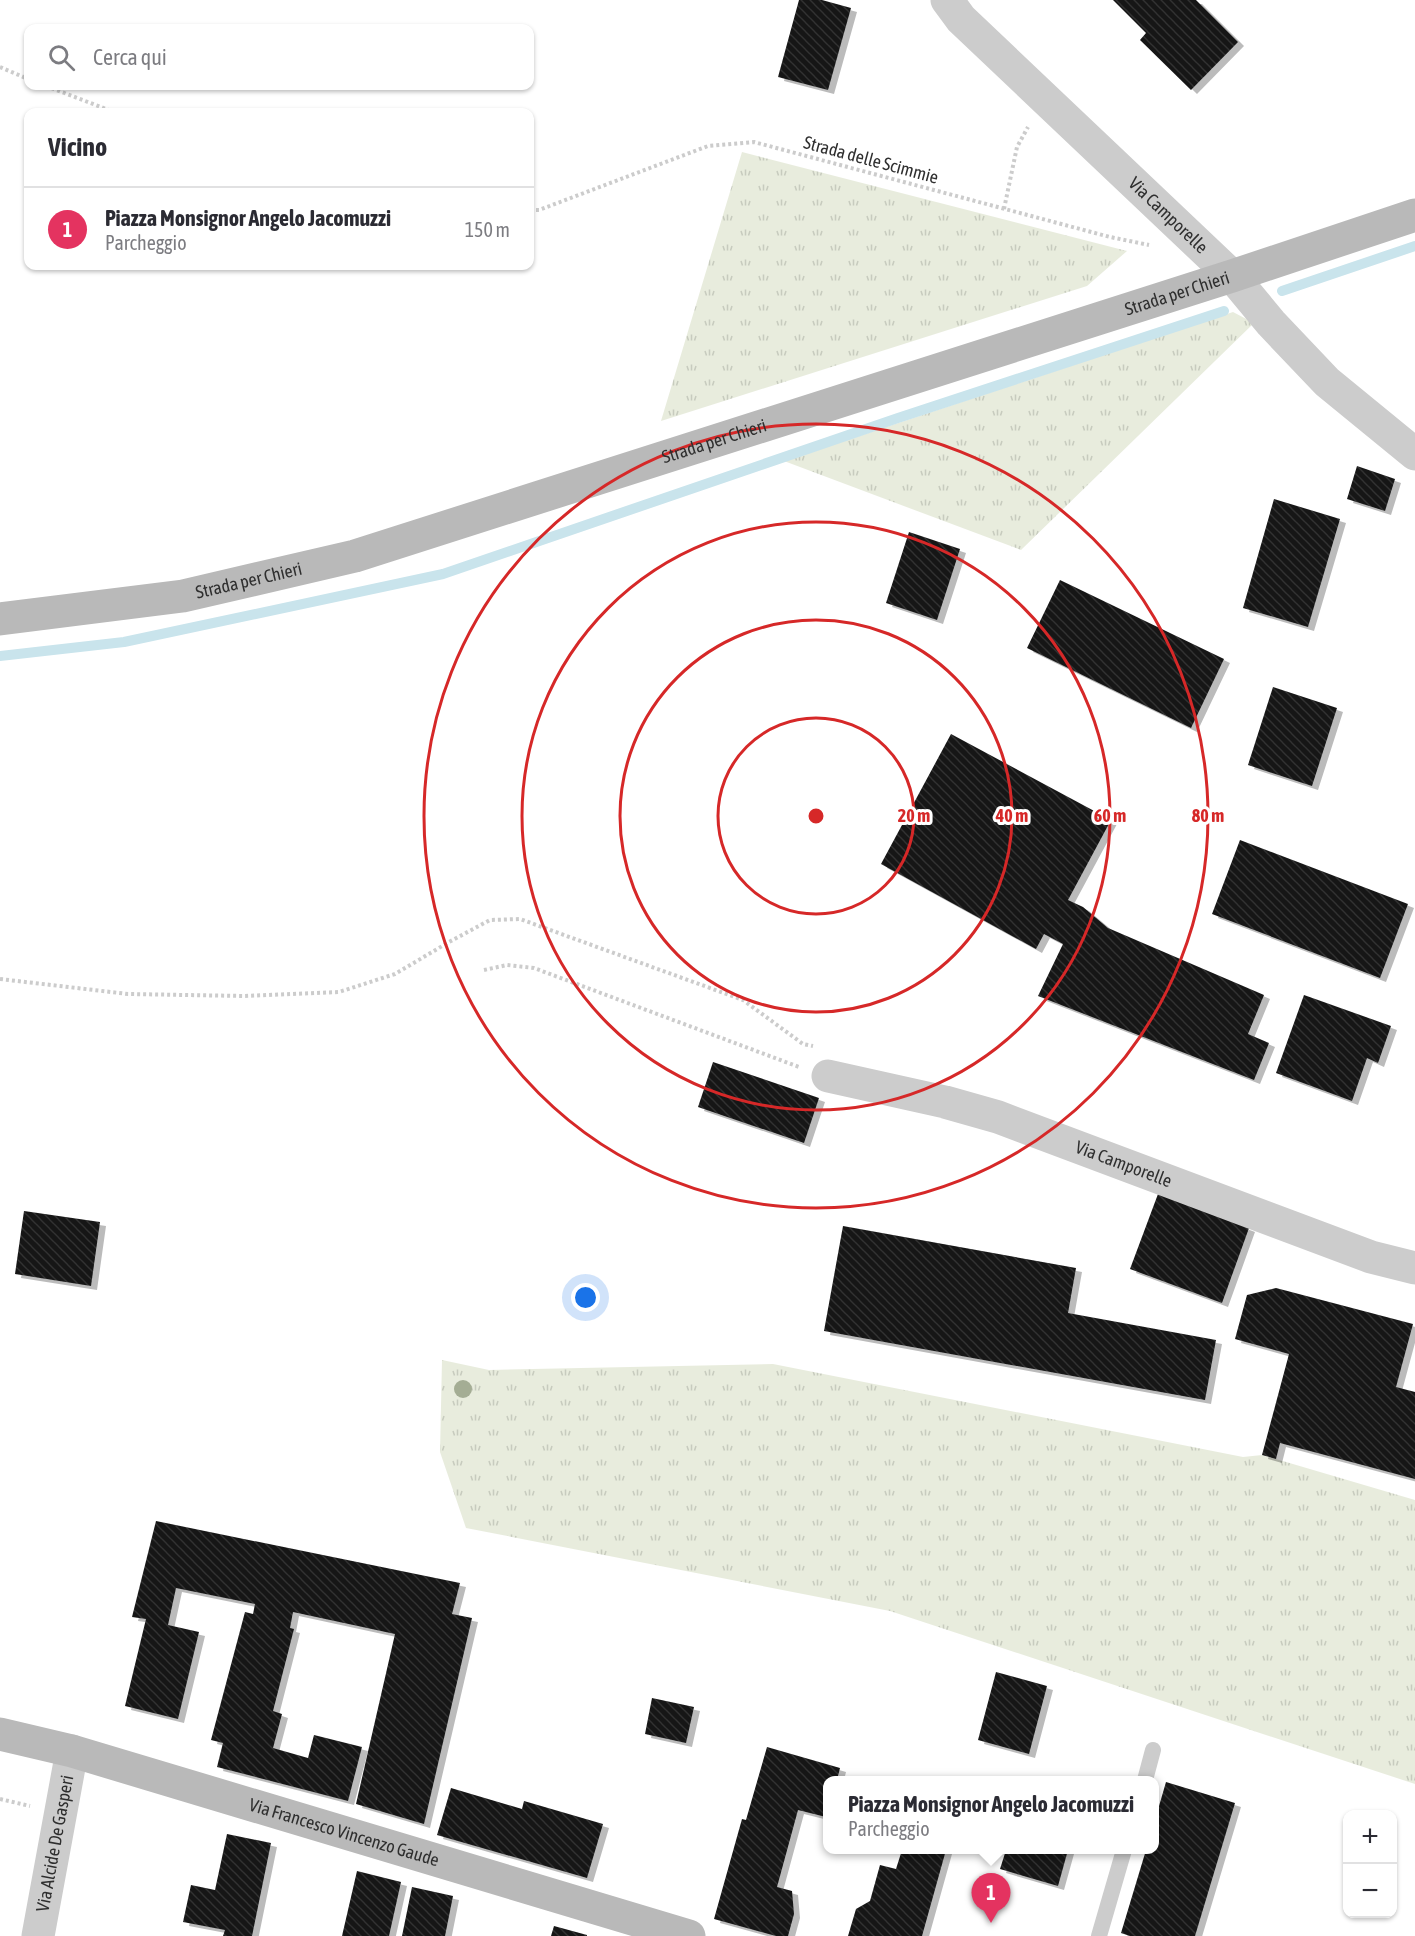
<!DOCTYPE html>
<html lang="it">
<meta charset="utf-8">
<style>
body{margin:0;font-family:"Asap Condensed",sans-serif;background:#f7f7f7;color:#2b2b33}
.controls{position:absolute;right:18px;bottom:18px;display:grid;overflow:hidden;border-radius:12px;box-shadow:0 2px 4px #0004}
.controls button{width:54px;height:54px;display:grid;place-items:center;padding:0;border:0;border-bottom:2px solid #e1e1e2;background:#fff;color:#2b2b33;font:30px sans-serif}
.you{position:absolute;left:586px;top:1298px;width:21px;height:21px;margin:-15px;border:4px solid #fff;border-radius:50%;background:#1a73e8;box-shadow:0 0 0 9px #1a73e833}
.badge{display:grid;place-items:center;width:39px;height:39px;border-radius:50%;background:#e43360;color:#fff;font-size:20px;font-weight:700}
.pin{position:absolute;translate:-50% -50px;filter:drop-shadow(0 2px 3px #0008)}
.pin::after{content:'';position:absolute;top:32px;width:21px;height:18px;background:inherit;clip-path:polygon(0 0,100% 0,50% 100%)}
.popup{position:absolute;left:823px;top:1776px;width:336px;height:78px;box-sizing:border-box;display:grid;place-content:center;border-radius:12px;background:#fff;filter:drop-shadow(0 2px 4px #0005);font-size:20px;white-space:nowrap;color:#7c7c81}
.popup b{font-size:22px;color:#2b2b33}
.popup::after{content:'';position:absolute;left:50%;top:100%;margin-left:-12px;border:12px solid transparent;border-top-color:#fff}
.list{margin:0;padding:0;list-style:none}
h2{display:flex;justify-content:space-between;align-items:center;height:78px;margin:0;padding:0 24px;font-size:26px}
h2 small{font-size:20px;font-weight:400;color:#7c7c81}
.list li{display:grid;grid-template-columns:39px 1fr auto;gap:18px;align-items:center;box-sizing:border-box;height:84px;padding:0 24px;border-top:2px solid #e1e1e2}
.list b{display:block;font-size:22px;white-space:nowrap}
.list p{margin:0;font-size:20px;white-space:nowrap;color:#7c7c81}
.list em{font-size:20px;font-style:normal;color:#7c7c81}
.icon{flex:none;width:33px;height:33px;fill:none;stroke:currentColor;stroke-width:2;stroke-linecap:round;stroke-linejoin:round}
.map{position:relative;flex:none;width:1415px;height:1936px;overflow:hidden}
.search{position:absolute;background:#fff;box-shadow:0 2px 4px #0004;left:24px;top:24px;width:510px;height:66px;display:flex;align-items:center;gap:15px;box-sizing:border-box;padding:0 21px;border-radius:12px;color:#7c7c81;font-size:22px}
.panel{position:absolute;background:#fff;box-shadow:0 2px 4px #0004;left:24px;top:108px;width:510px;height:162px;border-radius:12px}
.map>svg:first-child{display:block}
.grass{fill:url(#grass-tufts)}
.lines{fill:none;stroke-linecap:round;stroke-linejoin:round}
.stream{stroke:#c9e4ec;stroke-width:10}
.building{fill:url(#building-back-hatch);filter:url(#shadow)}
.path{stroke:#ccc;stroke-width:4;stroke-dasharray:3 3;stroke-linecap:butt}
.lane{stroke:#ccc;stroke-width:16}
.street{stroke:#ccc;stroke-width:33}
.secondary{stroke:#b9b9b9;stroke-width:33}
.tree{fill:#a4ad94}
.ring{fill:none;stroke:#d62828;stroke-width:3}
.labels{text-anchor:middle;stroke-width:6;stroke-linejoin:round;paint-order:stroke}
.street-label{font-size:18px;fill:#2f2f2f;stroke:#fff}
.centre{fill:#d62828;stroke:#fff;stroke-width:3}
.ring-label{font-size:18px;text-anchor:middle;font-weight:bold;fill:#d62828;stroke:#fff;stroke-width:6;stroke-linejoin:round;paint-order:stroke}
</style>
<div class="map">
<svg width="1415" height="1936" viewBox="0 0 1415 1936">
<defs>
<pattern id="grass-tufts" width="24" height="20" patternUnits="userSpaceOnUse" patternTransform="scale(1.5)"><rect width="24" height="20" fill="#e8ecdd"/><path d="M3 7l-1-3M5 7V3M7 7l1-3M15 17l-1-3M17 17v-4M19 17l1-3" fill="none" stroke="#c7cbbe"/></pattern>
<pattern id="building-back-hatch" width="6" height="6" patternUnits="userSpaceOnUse" patternTransform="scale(1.5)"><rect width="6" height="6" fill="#161616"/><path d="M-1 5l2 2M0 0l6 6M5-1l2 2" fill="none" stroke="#303030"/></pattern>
<filter id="shadow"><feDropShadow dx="6" dy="4" stdDeviation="0" flood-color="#0004"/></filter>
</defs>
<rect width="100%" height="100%" fill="#fff"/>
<path class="grass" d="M742,152l385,99 -40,35 -426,135z
M1233,312l21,11 -233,227 -237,-89z
M442,1360l47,10 284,-6 470,93 19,-2 153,45v284l-525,-173 -424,-83 -26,-76z"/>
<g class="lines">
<path class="stream" d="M1282,291l133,-45
M0,656l124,-14 319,-68 455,-156 326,-107"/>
</g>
<path class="building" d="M799,0h23l29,8 -23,82 -50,-13z
M1113,0h83l42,42 -47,48 -51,-50 6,-7z
M1357,466l38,13 -10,32 -38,-12z
M1274,499l66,20 -32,108 -65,-19z
M909,532l51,17 -23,71 -51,-17z
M1060,580l164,79 -33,69 -164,-80z
M1273,687l64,21 -25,78 -64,-21z
M951,734l160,86 -43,80 15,7 25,21 156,67 -16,39 21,9 -15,37 -216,-84 25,-52 -19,-10 -8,15 -155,-85z
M1240,840l168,64 -28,74 -168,-64z
M1304,995l87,31 -13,37 -11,-5 -15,43 -76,-28z
M713,1062l106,36 -15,45 -106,-36z
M1158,1194l91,34 -27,75 -92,-34z
M24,1211l76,11 -9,64 -76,-12z
M843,1226l233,42 -8,45 148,27 -11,60 -381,-69z
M1276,1288l137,36 -17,63 19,5v87l-135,-36 -4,16 -14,-4 27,-101 -54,-15 12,-44z
M156,1521l304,62 -8,31 20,4 -48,206 -68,-20 39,-170 -102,-22 -3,16 4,1 -21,82 9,3 -9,34 35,10 6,-23 48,12 -14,54 -131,-34 6,-24 -12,-3 34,-128 8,2 2,-10 -79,-16 -8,37 31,7 -21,87 -53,-13 21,-87 -14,-2z
M996,1672l51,14 -18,68 -51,-14z
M652,1698l42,9 -8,36 -41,-9z
M767,1747l73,21 -3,12h-9l-2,37 -28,-7 -21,77 15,4 2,23 -6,22h-12l-62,-17 28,-100 4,1z
M1166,1782l69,21 -40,133h-65l-9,-3 25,-83h9v-30z
M451,1788l71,21 2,-8 79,23 -16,54 -150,-43z
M227,1834l44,9 -19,93h-29l2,-6 -42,-8 8,-37 24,5z
M902,1850h44l-24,86h-74l8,-27 14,-8 10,-36 16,4z
M1006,1850h62l-10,36 -58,-17z
M357,1871l44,11 -12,54h-47z
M412,1887l41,9 -8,40h-43z
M554,1926l33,9v1h-36z"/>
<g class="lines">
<path class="path" d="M0,67l28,12
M46,86l68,26
M1004,209l13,-62 11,-20
M530,210h9l169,-64 46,-4 356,95 39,8
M484,970l23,-5 27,3 265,99
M0,979l128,15 116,2 95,-4 56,-18 54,-32 41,-22 30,-1 223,81 60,44 10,2
M0,1799l30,7"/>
<path class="lane" d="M1145,1780l8,-30
M1099,1936l25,-86"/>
<g class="street">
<path id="s1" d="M947,0l14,19 271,257 39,47 56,59 88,72"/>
<path id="s2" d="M828,1076l117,26 53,15 373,140 44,11"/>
<path id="s3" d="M38,1936l34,-185"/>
</g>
<g class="secondary">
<path id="s4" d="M0,619l183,-23 172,-40 877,-280 183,-61"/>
<path id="s5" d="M0,1734l72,17 617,185"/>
</g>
</g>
<circle class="tree" cx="463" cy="1389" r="9"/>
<g class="ring">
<circle cx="816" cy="816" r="98"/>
<circle cx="816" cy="816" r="196"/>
<circle cx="816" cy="816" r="294"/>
<circle cx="816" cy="816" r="392"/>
</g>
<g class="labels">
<g class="street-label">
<text transform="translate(871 160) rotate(15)" y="6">Strada delle Scimmie</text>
<text dy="6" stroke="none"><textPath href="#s1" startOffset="309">Via Camporelle</textPath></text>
<text dy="6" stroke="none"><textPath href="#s4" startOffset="1224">Strada per Chieri</textPath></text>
<text dy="6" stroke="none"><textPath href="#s4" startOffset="738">Strada per Chieri</textPath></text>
<text dy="6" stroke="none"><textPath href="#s4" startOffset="252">Strada per Chieri</textPath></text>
<text dy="6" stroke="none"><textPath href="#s2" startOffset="309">Via Camporelle</textPath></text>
<text dy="6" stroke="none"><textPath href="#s5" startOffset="358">Via Francesco Vincenzo Gaude</textPath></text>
<text dy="6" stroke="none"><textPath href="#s3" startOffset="94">Via Alcide De Gasperi</textPath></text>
</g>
</g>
<circle cx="816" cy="816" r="9" class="centre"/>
<g class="ring-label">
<text x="914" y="822">20 m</text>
<text x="1012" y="822">40 m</text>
<text x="1110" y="822">60 m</text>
<text x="1208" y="822">80 m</text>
</g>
</svg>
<div class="controls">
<button>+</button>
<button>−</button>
</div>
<div class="you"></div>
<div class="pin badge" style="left:991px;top:1923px">1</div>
<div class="popup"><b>Piazza Monsignor Angelo Jacomuzzi</b>Parcheggio</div>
<div class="search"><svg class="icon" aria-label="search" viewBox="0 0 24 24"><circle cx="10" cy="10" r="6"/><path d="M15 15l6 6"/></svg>Cerca qui</div>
<section class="panel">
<h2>Vicino<small></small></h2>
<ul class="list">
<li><span class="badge">1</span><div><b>Piazza Monsignor Angelo Jacomuzzi</b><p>Parcheggio</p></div><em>150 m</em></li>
</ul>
</section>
</div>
